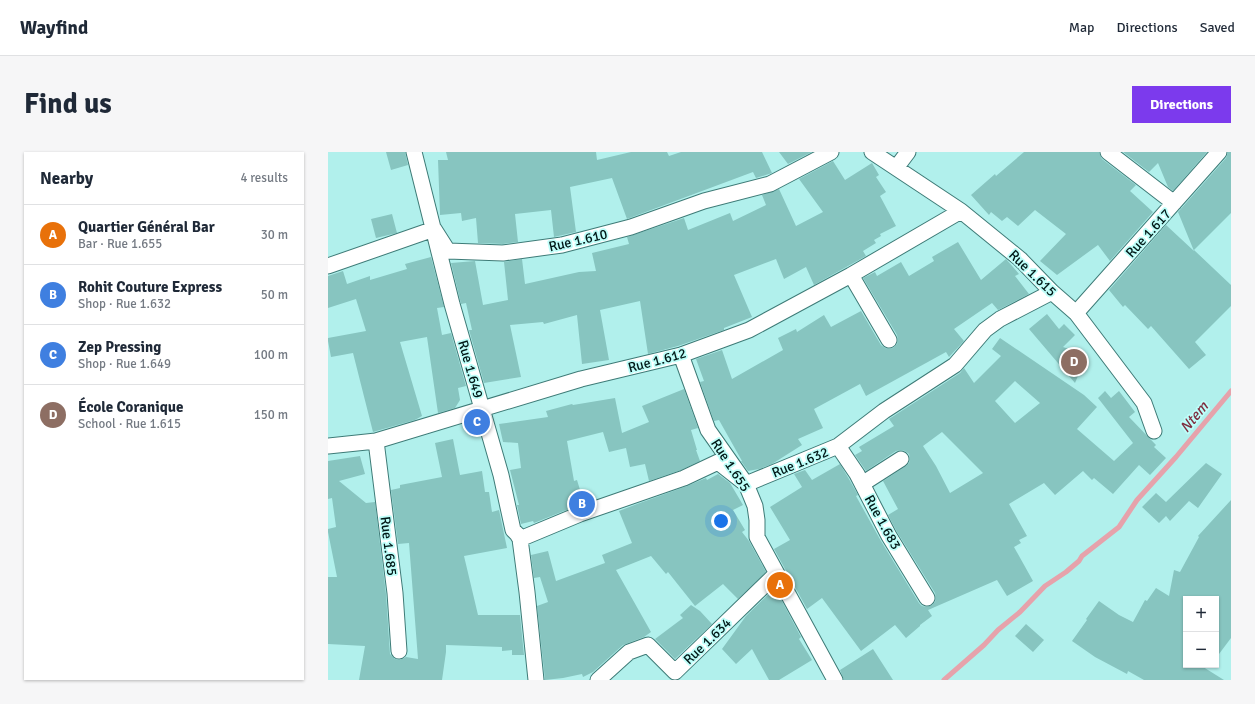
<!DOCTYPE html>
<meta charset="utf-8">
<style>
body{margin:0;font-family:Signika,sans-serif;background:#f6f6f7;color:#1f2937}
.controls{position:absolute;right:12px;bottom:12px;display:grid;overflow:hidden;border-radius:0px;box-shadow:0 1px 3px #0004}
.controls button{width:36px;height:36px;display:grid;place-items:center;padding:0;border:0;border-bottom:1px solid #e0e1e3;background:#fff;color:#1f2937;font:20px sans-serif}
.you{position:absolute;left:393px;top:369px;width:14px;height:14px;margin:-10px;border:3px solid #fff;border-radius:50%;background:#1a73e8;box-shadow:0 0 0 6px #1a73e833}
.badge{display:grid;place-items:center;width:26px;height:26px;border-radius:50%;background:#7c3aed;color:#fff;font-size:13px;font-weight:700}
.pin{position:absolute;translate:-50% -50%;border:2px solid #fff;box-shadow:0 1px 4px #0006}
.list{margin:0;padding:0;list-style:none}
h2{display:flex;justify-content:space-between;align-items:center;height:52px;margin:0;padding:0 16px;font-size:17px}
h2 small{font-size:13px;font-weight:400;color:#747a83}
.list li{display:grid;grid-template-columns:26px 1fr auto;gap:12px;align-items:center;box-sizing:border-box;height:60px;padding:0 16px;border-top:1px solid #e0e1e3}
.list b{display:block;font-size:15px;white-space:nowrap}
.list p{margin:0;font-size:13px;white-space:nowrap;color:#747a83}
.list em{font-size:13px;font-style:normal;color:#747a83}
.map{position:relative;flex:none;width:903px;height:528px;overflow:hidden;border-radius:0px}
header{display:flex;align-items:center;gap:24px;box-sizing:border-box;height:56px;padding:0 20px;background:#fff;border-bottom:1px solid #e0e1e3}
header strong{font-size:19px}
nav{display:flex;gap:22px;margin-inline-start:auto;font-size:14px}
.intro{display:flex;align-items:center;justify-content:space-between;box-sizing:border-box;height:96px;padding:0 24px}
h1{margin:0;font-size:28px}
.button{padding:10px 18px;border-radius:0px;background:#7c3aed;color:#fff;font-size:14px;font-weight:700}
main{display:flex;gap:24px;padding:0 24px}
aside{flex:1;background:#fff;border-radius:0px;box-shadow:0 1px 3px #0004}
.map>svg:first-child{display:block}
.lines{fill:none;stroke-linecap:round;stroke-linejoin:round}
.stream{stroke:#e6a2ab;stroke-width:5}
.building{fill:#87c5c0;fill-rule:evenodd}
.minor-casing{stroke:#3e7b77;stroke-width:17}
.minor{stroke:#fff;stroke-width:15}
.labels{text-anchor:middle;stroke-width:3.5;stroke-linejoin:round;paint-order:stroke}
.street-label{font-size:14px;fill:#011817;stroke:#befef9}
.water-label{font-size:15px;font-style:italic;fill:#7f2f40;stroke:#befef9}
</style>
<header>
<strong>Wayfind</strong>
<nav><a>Map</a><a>Directions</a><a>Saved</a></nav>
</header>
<div class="intro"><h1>Find us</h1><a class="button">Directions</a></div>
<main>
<aside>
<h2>Nearby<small>4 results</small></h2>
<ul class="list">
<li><span class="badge" style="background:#e8710a">A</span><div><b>Quartier Général Bar</b><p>Bar · Rue 1.655</p></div><em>30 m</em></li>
<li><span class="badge" style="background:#3f7fe0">B</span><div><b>Rohit Couture Express</b><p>Shop · Rue 1.632</p></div><em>50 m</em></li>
<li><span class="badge" style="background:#3f7fe0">C</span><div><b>Zep Pressing</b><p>Shop · Rue 1.649</p></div><em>100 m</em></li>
<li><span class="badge" style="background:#8d6e63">D</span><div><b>École Coranique</b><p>School · Rue 1.615</p></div><em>150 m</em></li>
</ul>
</aside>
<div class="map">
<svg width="903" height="528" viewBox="0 0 903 528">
<rect width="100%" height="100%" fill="#b1f0ec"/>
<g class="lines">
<path class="stream" d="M616,528l40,-35 14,-15 22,-18 25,-26 21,-14 13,-11 3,-5 37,-29 18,-27 39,-43 55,-66"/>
</g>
<path class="building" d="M58,0h19l3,13 -17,5z
M118,0h150l1,8 34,-8h36l2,4 12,-4h81l10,21 -16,5 -3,-6 -126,47 -15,-41 -42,9 6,45 -22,5 -3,-27 -36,4 3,28 -15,2 -25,-1 -2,-25 -14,3 -1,-8 -21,2 -2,-55h10z
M451,0h33l-24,12z
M696,0h75l3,7 34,26 -6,6 23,21 -43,49 -12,-16 -41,30 -17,-14 26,-27 -31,-24 -17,16 -11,-9 -5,4 -11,-9 -2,3 -18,-20 24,-21 1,2z
M795,0h84l-34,39 -5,-4 -10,-24 -9,9z
M900,0h3v61l-37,37 37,35v21l-36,36 11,13 -17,14 -38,-43 -3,3 -23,-24 -2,2 -14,-17 57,-65 28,26 -16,-39 48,-54z
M505,9l12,19 27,-17 7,12 -3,2 10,15 -6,4 16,30 -16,8 1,2 -7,4 2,3 -13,8 3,5 -52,29 -8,-18 -22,12 -8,-20 -42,16 18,42 -28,11v2l-46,16 -30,8 -8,-53 -40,9 9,50 -27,4 -5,-49 -33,9 -1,-2 -33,3 11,52 -37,6 -15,-53h3l-6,-27 -5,1 -10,-41 24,-2 8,44 25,-5 -4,-38 18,-3 3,25 54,-12 17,-1 -4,-18 37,-9 -2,-7 57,-19 4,12 42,-17 3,8 33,-16 -4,-10 17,-6 17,37 27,-14 -24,-33z
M64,62l5,19 -21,5 -5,-19z
M630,90l23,38 25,-21 13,15 -4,2 14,18 -31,16 -6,-7 -38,26 10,12 -15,16 -3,-5 -80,44 -6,-12 -46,25 9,19 -25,11 4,6 -30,19 -13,5 -11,2 -7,-10h1l-23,-41 -5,1 -14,-39 4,-1 -8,-22 26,-9 10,29 51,-29 -5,-12 18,-9 1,3 27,-17 7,12 30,-16 20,34 4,3 4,1 4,-1 4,-4 1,-4 -1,-5 -34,-57 12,-6 2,4 24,-14 8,14 25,-15 -2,-4z
M103,105l13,50 -7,1 5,27 9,-2 15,53 -8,2 2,12 -5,8 -17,5 -11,-76 -27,5 22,74 -7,4 -42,12 -20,-79 -22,4 -3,-16v-3l38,-7 -10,-32 -28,9v-32l15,-5 4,13 23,-8v4l37,-11 -2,-5z
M719,162l12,15 5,-5 11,11 -12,12 24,8 -12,28 -46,-54z
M672,186l84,57 13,12 -20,22 37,32 19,-18 -35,-45 7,-7 6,7 8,-7 16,21 -6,5 27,28 -2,2 12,11 -16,17 -11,-10 -26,29 -19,-16 -2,2 -9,-9 -28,24 -11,-12 -35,21 18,32 -8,4 2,3 -7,4 19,34 -26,15 -10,-16 -69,30 4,6 -12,9v1l-14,12 -11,-13 -34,26 -39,-53 -15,11 -33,-60 16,-9 -20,-33 32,-20 -8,-13 11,-4 7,10 28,-16 9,15 9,16 -2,1 25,45 38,62 3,3 5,1 5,-2 3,-3 1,-4 -1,-5 -38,-61 -9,-17 10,-6 -15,-28 23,-15 3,-3 1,-4 -1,-5 -4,-3 -4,-1 -5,1 -30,20 -11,-16 7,-4 -3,-4 35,-21 -5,-7 71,-46 4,-5 10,15 27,-27 -9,-7zM687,229l25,22 -25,20 -20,-22zM614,280l41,41 -33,20 -14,-27 -13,-20z
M356,237l14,39 -7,2 6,20h-1l4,11 -19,9 -32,11 -4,-17 -15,3 -4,-19 -17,4 -6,-20 -36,9 7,40 3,-1 7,23 -50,20 -1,-2 -12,3 -4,-19h2l-9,-35 11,-2 -3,-25 -15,-1 -4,-18 49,-7 -2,-6 26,-7 1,1 42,-7 7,35 27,-11 -7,-16z
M125,287l7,36 22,-4 3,21h4l3,20 7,-2 8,38 -43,8 14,59h42l4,40h-12v-5l-10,1v-4l-56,-2v7l-4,28h-83l6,-34 -37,-2v-67h9l-9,-45v-3l8,-2 -4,-29 -4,1v-38l32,-5 5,18 -26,7 27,22 9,-1 11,92 4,60 5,5 5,1 6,-3 12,2 -9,-116 -11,1 -7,-54 9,-2v-3l42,-8 -7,-34z
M878,311l16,11 -24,34 -9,-7 -19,20 -4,-5 -7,7 -17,-16 14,-14 10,9z
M390,322l12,9 13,22 -10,5 12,20 -3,2 7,9 17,31 -28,27 -15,-15 -28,22 -27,-34 -2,2 -15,-18 -35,14 35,62 -7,5 -21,8 -30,27 -10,5 -1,-3 -19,4 -18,2 -8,-74 11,-4 -8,-25 -6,1 -3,-23 17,-4 8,30 49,-18 -3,-8 30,-12 -13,-32 18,-7 50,-18 19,-8 1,2z
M903,348v138l-15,20v-59h-30v66h14l24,15h-80l-16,-9 -1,3 -32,-17 -23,-16 15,-21 -1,-1 13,-18 20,14 14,7 12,-22 2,1 9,-13 13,8 5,-26 6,2 19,-35 -1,-1z
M447,436l26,49 -2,2 13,21 -33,20h-10l-17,-31 -16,15 -14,-15 24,-33z
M363,453l9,6 12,13 -37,35 -20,-20 28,-21 -3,-3z
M698,472l18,16 -11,12 -18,-16z
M545,497l20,31h-49l-4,-10z"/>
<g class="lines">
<g class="minor-casing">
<path id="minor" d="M86,0l38,152 49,171 12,55 4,4 3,5 7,53 9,88
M544,0l89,59 59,48 32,33 24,21 68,90 10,28
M780,0l66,51
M568,16l12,-16
M0,114l106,-37 14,22 55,2 59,-8 69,-18 73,-26 66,-17 61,-32
M523,123l38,65
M748,161l143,-161
M353,203l27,75 38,54 9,22 2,14v17l78,143
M48,289l19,152 4,58
M0,294l48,-5 205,-62 100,-24 68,-25 102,-55 110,-64
M510,294l19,28 32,62 38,62
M534,332l39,-25
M192,387l60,-25 104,-36 34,-16 28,22 92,-38 46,-35 71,-46 30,-35 15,-11 52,-27
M270,528l31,-28 19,-7 27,27 101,-98"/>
</g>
<use href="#minor" class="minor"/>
</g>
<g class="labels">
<g class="street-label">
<text transform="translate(820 81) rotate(-48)" y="5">Rue 1.617</text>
<text transform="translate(250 88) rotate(-13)" y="5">Rue 1.610</text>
<text transform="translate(705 121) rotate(44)" y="5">Rue 1.615</text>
<text transform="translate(329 208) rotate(-15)" y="5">Rue 1.612</text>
<text transform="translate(143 217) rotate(74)" y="5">Rue 1.649</text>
<text transform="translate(472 310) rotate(-22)" y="5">Rue 1.632</text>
<text transform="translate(403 313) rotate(57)" y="5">Rue 1.655</text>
<text transform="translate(555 370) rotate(61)" y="5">Rue 1.683</text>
<text transform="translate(61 394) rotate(83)" y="5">Rue 1.685</text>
<text transform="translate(379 489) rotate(-44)" y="5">Rue 1.634</text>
</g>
<g class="water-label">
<text transform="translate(866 265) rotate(-50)" y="5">Ntem</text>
</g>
</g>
</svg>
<div class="controls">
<button>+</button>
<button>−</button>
</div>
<div class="you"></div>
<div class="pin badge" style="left:452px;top:433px;background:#e8710a">A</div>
<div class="pin badge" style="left:254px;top:352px;background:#3f7fe0">B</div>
<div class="pin badge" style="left:149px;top:270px;background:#3f7fe0">C</div>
<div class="pin badge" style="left:746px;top:210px;background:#8d6e63">D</div>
</div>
</main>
